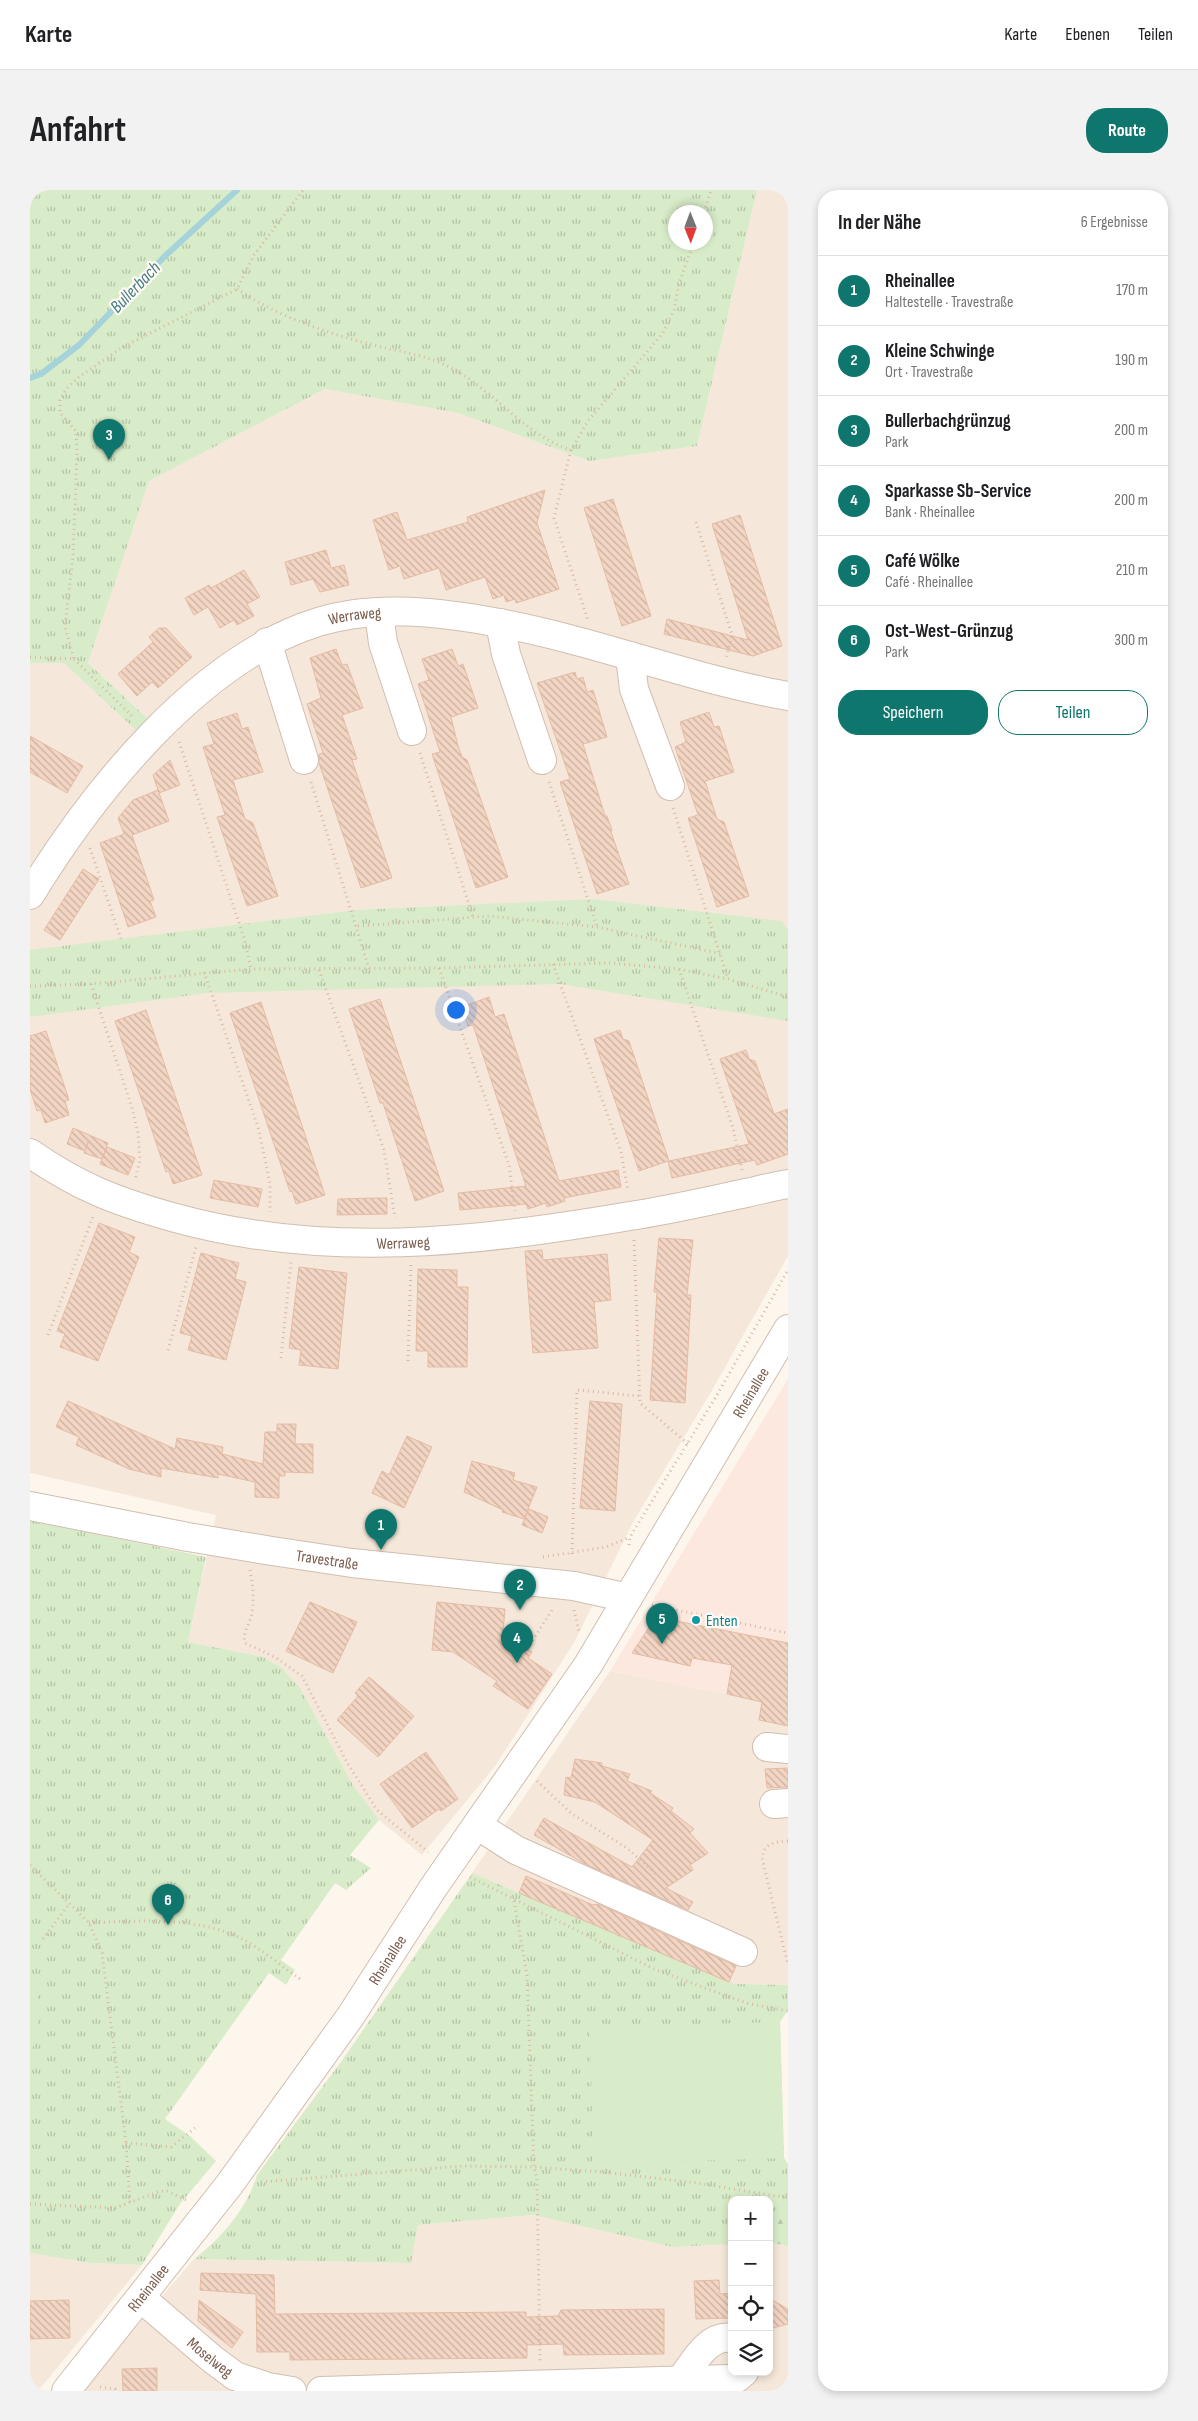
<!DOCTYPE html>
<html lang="de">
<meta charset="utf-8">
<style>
body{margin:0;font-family:"Sofia Sans Condensed",sans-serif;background:#f2f2f2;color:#202124}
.controls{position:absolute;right:15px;bottom:15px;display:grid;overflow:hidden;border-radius:10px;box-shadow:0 2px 8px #0003}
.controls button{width:45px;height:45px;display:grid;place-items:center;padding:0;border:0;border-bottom:1px solid #e0e0e0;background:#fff;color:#202124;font:25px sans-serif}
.compass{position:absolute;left:638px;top:15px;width:45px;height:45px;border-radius:50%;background:#fff;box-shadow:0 2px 8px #0003;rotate:179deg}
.you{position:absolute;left:425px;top:819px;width:18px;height:18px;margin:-12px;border:4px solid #fff;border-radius:50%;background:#1a73e8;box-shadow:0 0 0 8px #1a73e833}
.badge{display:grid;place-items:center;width:32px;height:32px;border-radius:50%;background:#0f766e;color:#fff;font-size:16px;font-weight:700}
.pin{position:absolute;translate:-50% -41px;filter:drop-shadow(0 1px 2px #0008)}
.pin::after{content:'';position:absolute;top:26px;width:18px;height:15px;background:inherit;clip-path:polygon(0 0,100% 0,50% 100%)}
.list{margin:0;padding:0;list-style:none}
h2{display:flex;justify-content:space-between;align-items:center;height:65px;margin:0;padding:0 20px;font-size:21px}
h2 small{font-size:16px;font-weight:400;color:#757577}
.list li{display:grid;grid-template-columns:32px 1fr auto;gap:15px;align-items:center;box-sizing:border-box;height:70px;padding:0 20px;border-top:1px solid #e0e0e0}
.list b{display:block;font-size:19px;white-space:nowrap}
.list p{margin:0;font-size:16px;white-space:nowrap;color:#757577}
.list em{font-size:16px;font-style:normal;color:#757577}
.actions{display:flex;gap:10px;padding:15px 20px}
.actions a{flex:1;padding:11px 0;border:1px solid #0f766e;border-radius:20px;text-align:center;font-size:18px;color:#0f766e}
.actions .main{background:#0f766e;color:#fff}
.icon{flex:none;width:28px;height:28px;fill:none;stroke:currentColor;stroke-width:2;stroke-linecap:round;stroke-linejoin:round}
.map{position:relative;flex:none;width:758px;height:2201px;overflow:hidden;border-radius:20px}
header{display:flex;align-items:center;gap:30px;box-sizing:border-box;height:70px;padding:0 25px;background:#fff;border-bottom:1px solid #e0e0e0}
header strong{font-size:24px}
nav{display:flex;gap:28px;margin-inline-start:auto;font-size:18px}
.intro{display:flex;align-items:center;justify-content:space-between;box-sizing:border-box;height:120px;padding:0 30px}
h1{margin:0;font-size:35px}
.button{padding:12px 22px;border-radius:20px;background:#0f766e;color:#fff;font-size:18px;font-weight:700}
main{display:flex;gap:30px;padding:0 30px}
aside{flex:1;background:#fff;border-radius:20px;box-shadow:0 2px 8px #0003}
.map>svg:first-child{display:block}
.residential{fill:#f5e8da}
.commercial{fill:#fde8e0}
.forest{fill:url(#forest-firs)}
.park{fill:url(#park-tufts);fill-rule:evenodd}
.pitch{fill:#d8ecc9}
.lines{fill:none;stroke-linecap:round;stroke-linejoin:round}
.stream{stroke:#a5d3da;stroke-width:6}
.building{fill:url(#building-back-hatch);stroke:#e6bba3}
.minor-casing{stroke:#d1beb0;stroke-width:30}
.path{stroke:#d9b8a5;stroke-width:3;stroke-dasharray:1 4;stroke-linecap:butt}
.minor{stroke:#fff;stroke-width:28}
.culture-dot{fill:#0f9aa8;stroke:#fffaf3;stroke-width:2}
.labels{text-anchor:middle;stroke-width:4.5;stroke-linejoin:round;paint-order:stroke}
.street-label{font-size:16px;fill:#7a5c4d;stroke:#fffaf3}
.culture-label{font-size:16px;fill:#0d838f;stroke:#fffaf3;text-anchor:start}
.water-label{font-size:18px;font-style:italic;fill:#437c86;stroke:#fffaf3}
</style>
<header>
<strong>Karte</strong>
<nav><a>Karte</a><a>Ebenen</a><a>Teilen</a></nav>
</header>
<div class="intro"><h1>Anfahrt</h1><a class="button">Route</a></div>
<main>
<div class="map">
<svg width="758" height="2201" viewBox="0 0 758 2201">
<defs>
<pattern id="forest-firs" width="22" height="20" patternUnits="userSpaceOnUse" patternTransform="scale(1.25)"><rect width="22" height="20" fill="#d8ecc9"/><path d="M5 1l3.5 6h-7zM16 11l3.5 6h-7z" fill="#b4c2a5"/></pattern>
<pattern id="park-tufts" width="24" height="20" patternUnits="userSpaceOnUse" patternTransform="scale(1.25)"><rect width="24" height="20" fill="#d8ecc9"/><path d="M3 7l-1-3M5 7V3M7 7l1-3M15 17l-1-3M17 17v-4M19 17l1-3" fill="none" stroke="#b4c2a5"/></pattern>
<pattern id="building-back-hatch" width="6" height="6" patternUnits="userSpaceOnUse" patternTransform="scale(1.25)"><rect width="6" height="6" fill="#f3d5c3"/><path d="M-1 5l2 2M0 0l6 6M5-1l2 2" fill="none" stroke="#cab0a1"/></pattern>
</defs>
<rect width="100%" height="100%" fill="#fdf6ec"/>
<path class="residential" d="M727,0h31v1066l-77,136 -78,130 -58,119 -79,124 -74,90 -43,-35 -11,-13 -14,-20 -54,-99 -18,-20 -19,-11 -75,-15 28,-127 -186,-42v-810h34l75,69 11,-11 -62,-58 61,-182 176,-92 133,24 131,48 108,-15z
M580,1481l178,35v279l-53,-1 -263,-111z
M503,2025l140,32 59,-3v128h37v-130l19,4v145h-707l113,-132 216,4 8,-38z
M0,2063l60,10 52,2 -104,126h-8z"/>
<path class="commercial" d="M758,1189v327l-178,-35z"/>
<path class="forest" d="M758,2014v42l-19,-4v-33z"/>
<path class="park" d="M0,0h727l-60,256 -108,15 -131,-48 -133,-24 -176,92 -61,182 62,58 -11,12 -75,-70h-34zM646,22h30v30h-30z
M562,709l189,22 7,9v91l-228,-37 -353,9 -177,24v-67l327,-40z
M0,1330l176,37 -18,85 75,15 19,11 18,20 54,99 25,33 -29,35 21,13 -25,22 -11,-7 -54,77 14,10 -9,15 -17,-12 -104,146 25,17 26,25 -36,43 -38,61 -52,-2 -60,-10z
M442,1683l263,111 53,1v25l-8,12 4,136 4,6v40l-19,37v-41h-37v44l-59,3 -140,-32 -115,10 -7,38 -217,-4c27,-20 54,-52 63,-84l86,-116z"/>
<path class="pitch" d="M0,1779c11,30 12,56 0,85z
M750,1832l4,136 -191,6 -3,-137z"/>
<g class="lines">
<path class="stream" d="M0,188l11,-4 38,-29 86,-89 72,-66"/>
</g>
<path class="building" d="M515,300l-8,33 22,66 -43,14 -1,-4 -9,3 -2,-7 -11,4 -8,-22 -39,13 -7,-22 -35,11 -4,-13 -11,4 -16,-50 24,-8 10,28 61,-18 -1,-5z
M583,309l38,117 -29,10 -38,-118z
M710,325l42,131 -29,10 -89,-22 3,-15 81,21 -36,-116z
M296,360l5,18 13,-3 5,20 -29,7 -7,-13 -22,6 -6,-23z
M214,380l16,27 -13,7 7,12 -17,9 -3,-5 -14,8 -12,-21 -14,8 -9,-17 24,-13 2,3z
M129,438h7l26,29 -34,31 -6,-6 -15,14 -19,-22 35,-32 -4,-5z
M306,459l6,16 5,-1 16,44 -21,7 15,44 -5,1 40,118 -31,10 -42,-125v-9l4,-1 -16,-49 14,-6 -11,-40z
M422,459l6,17 5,-2 15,44 -27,9 7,29 4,11 5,3 41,117 -32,11 -44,-134 8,-2 -22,-68 11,-4 -7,-21z
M545,482l2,7 6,-2 4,15 6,-2 14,47 -24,7 22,72h2l5,14 -1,2 18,52 -32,10 -37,-112 10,-3 -33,-96z
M679,522l5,15 5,-1 15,46 -29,9 12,38 7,3 25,74 -32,11 -29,-89 10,-3 -23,-68 11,-5 -6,-20z
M207,523l5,16 6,-2 15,45 -30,8 12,39 8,4 25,73 -31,10 -30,-89 8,-2 -22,-68 11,-3 -7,-21z
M0,546l53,30 -16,27 -37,-21z
M140,570l10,25 -21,8 10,28 -37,14 22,65 -4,1 6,16 -28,10 -28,-84 24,-9 -6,-16 15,-18 25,-10 -5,-15z
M53,679l16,10 -39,61 -16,-10z
M459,807l6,20 9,-3 55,167 59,-11 3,17 -57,11 1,3 -18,6 -1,-4 -18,6 -2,-5 -66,6 -2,-17 68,-7 -53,-161 -5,1 -6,-19z
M350,809l64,192 -29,10 -32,-98h-3l-31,-94z
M231,812l64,193 -29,9 -4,-13 -2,1 -60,-179z
M116,820l56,165 -29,9 -4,-13 -3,1 -51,-151z
M590,840l3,9 6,2 40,120 80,-17 -29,-85 26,-9 3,9 6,2 19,53 14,-5v45l-31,11 -2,-5 -83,18 -4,-17 -29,10 -45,-132z
M16,841l23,69 -4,1 4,14 -24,8 -4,-13 -4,1 -7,-22v-53z
M43,938l35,15 -6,16 5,-12 28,11 -7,17 -28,-11 2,-5 -18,-6 5,-13 -4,11 -18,-7z
M184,990l48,9 -4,18 -48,-9z
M346,1008h11v16l-50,1 1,-16z
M69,1033l36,14 -6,15 10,5 -41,104 -38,-14 5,-13 -8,-3z
M629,1048l34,2 -6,55h4l-6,108 -35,-3 7,-108h-3z
M512,1060l1,10 64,-6 4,46 -17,2 4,46 -65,5 -8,-102z
M171,1063l38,10 -4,16 11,3 -20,78 -38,-10 4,-14 -12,-3z
M269,1077l48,6 -9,96 -39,-4 2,-15 -12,-2z
M388,1079l39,1v17h11l-1,80h-39v-16h-12z
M38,1211l107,48 2,-11 46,9 -1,7 41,10 2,-32h12v-8h19l-1,20h18v29l-28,-1v4h-6v22l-24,-1v-15l-37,-8v4l-57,-10v9l-32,-8 -53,-24 3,-8 -23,-10z
M560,1211l32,3 -7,107 -35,-3z
M377,1246l25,11 -28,61 -32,-15 10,-22 7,4z
M442,1271l43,12 -2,7 24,7 -13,32 -22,-7 1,-2 -39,-18z
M499,1319l19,8 -6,16 -20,-8z
M280,1412l47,20 -24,51 -47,-22z
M407,1412l68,7 -2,24 29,19 -4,6 24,16 -24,35 -35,-23 4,-5 -44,-29 -21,-2z
M626,1427l132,26v83l-29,-6 3,-18 -35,-8 5,-29 -40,-7 -2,8 -58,-13z
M339,1487l45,39 -36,41 -41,-37 21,-24 -3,-3z
M396,1562l32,47 -17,12 -2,-2 -27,19 -32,-44z
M545,1569l27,4v3l28,8 -3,7 25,10 -2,2 23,15 -2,3 23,18 -4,4 18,20 -18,12 3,5 -27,18 27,14 -5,8 -101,-45 -53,-30 10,-17 88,49 21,-27 -58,-38 -31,-7 2,-18 5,1z
M758,1578v19l-21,1 -2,-19z
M496,1686l67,29 5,-1 138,62 -7,16 -210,-89z
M171,2083l73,2 1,39 251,-2v5l32,-1 3,-6 103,-1v45l-100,1 -1,-11 -36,1v13l-237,2v-8h-33l-1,-58 -56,-4z
M689,2090l1,14 12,-1v25l-36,1 -2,-38z
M739,2108l19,11v15l-19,5z
M39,2110l1,38 -40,1v-38z
M169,2110l44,32 -11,16 -34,-27z
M127,2178v23h-34l-1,-22z"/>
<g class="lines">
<g class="minor-casing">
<g id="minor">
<path d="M349,423l4,30 29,88"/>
<path d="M470,433l6,31 36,106"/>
<path d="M237,452l37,118"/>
<path d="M600,466l4,33 36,97"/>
<path id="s1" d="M0,705c63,-103 169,-236 288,-273 57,-18 124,-10 181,1 98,18 191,56 289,73"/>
<path id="s2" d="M0,963c49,34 85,48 142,64 153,43 304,25 458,-1 39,-6 78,-15 116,-23 14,-3 28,-7 42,-9"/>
<path id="s3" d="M0,1316l158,31 84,14 80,12 222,23 54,12"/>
<path d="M737,1557l21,2"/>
<path d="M744,1614l14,-1"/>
<path d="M447,1635l39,25 227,102"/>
<path id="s4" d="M111,2108l70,60 24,18 33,11 24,4"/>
<path d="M650,2191c13,-17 27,-47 52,-43"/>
<path id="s5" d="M36,2201l163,-206 121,-168 83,-129 155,-223 200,-336"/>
<path d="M291,2201l409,-12 7,-1 7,-6"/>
</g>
</g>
<path class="path" d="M674,22l7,-22
M207,99c40,27 89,44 136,56 27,7 55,10 80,24 42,22 71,66 118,81l17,-29 75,-88 11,-23 5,-27 15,-41
M541,260l-17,68 34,102
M666,332l36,113 -6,24
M0,467l44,2 -9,-32 8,-71 4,-101 -1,-24 -16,-18v-13l7,-12 12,-11 42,-29 116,-59 17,-34 49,-65
M44,469l60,59
M149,552l65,196 7,31
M390,563l53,164
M281,592l58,187
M519,592l48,145
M643,618l55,171
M60,658l32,94
M328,736l131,-10 108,11 125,27
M523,774l68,188 7,39
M409,778l70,197 6,46
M649,779l54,159 9,42
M289,780l65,180 11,68
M174,782l54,155 12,56v29
M61,794l41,124 6,25 2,27 -5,20
M0,796l61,-2 160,-15 188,-1 170,-5 69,6 50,10 60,18
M604,1050l6,163 48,41
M18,1145l46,-121
M138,1160l28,-103
M251,1168l10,-96
M378,1171l3,-97
M599,1355l1,-8 87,-142 71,-125
M542,1364l5,-164 62,6
M513,1367l63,-10 24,-10
M220,1380c3,15 4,28 2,43 -2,11 -10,19 -7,30l30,14 27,19 46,88 29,46 51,42
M622,1415l136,28
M544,1420l5,21
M497,1459l27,-42
M507,1591l35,33 55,34 29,26
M758,1651c-14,1 -23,2 -26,17l26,107
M0,1675l59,58 13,30 24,190 4,62
M440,1687l186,93 90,33 42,8
M484,1711l13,74 7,192 3,11 3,184
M59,1733c46,-2 96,-6 140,10 26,10 48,30 71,46
M13,1749l26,-35
M96,1953l45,4 24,-19
M231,1992l201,-16 72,1 68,5 95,11 91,15
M0,2014l85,4 46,-17h6l19,9
M70,2197l15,2v2"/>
<use href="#minor" class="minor"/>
</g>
<circle class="culture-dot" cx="666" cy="1430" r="5"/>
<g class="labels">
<g class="street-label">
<text dy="6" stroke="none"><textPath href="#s1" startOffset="442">Werraweg</textPath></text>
<text dy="6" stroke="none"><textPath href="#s2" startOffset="390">Werraweg</textPath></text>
<text dy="6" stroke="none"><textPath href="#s5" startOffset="1212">Rheinallee</textPath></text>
<text dy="6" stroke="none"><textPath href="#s3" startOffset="302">Travestraße</textPath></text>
<text dy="6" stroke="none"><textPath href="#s5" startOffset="538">Rheinallee</textPath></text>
<text dy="6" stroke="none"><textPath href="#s5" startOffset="132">Rheinallee</textPath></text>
<text dy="6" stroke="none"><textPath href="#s4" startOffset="91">Moselweg</textPath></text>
</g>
<g class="culture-label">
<text x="676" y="1436">Enten</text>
</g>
<g class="water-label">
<text transform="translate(105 97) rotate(-46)" y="6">Bullerbach</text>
</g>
</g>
</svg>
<div class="controls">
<button>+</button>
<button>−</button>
<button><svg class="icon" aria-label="locate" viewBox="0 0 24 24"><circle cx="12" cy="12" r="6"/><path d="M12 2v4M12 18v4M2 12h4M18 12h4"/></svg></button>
<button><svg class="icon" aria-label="layers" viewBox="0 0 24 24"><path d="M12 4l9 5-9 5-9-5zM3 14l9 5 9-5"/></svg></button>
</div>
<svg class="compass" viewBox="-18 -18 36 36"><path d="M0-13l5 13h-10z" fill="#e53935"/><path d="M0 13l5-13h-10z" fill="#757577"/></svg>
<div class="you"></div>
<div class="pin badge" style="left:351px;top:1360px">1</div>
<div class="pin badge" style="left:490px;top:1420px">2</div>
<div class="pin badge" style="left:79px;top:270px">3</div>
<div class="pin badge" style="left:487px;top:1473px">4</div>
<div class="pin badge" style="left:632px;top:1454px">5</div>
<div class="pin badge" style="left:138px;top:1735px">6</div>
</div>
<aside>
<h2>In der Nähe<small>6 Ergebnisse</small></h2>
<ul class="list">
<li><span class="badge">1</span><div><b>Rheinallee</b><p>Haltestelle · Travestraße</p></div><em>170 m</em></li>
<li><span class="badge">2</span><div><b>Kleine Schwinge</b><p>Ort · Travestraße</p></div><em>190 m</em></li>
<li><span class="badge">3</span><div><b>Bullerbachgrünzug</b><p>Park</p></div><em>200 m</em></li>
<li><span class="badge">4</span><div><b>Sparkasse Sb-Service</b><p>Bank · Rheinallee</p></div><em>200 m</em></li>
<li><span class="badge">5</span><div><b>Café Wölke</b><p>Café · Rheinallee</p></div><em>210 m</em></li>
<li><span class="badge">6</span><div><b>Ost-West-Grünzug</b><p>Park</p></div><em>300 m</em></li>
</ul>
<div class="actions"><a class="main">Speichern</a><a>Teilen</a></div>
</aside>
</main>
